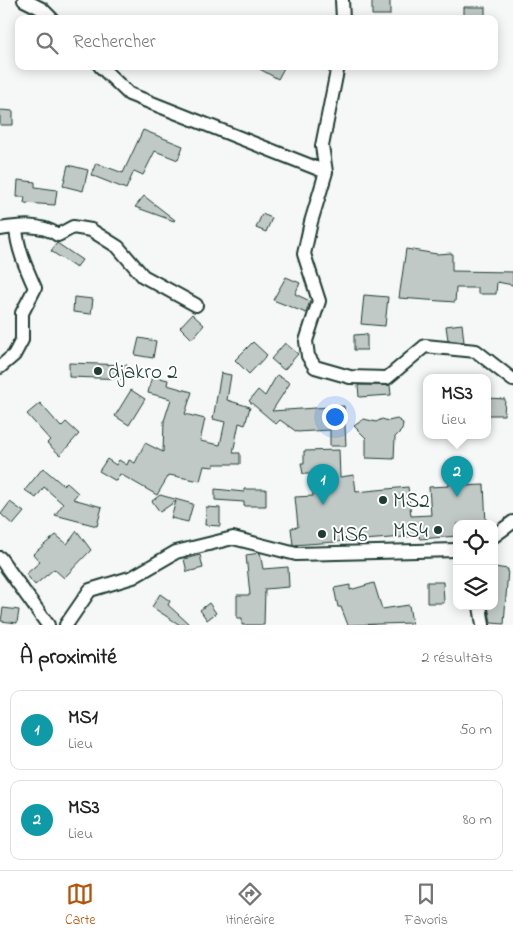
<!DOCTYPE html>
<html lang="fr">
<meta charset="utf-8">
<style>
body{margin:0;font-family:"Indie Flower",sans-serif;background:#f6f6f6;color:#222}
.controls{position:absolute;right:15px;bottom:15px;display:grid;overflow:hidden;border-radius:10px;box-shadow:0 2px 12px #0003}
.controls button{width:45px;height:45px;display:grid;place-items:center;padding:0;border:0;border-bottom:1px solid #e0e0e0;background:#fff;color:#222;font:25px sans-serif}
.you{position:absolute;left:334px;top:416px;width:18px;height:18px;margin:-12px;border:4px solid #fff;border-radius:50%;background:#1a73e8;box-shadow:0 0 0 8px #1a73e833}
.badge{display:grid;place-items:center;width:32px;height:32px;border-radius:50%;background:#b45309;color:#fff;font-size:16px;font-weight:700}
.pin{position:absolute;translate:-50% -41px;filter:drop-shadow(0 1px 2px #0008)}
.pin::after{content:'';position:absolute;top:26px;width:18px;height:15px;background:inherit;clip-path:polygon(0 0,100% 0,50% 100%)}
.popup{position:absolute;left:423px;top:374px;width:68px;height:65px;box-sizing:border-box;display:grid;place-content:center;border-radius:10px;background:#fff;filter:drop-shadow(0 1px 4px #0005);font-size:16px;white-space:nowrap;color:#767676}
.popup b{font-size:19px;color:#222}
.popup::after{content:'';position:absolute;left:50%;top:100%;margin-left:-10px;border:10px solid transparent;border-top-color:#fff}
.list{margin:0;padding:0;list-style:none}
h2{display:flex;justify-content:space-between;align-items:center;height:65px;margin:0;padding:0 20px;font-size:21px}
h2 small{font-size:16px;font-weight:400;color:#767676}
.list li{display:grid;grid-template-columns:32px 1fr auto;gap:15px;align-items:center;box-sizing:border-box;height:80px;margin:0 10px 10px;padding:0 10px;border:1px solid #e0e0e0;border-radius:10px}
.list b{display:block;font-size:19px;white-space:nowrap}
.list p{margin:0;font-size:16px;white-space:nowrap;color:#767676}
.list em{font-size:16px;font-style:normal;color:#767676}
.icon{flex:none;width:28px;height:28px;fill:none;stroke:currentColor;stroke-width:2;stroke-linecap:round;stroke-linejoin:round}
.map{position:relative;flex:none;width:513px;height:625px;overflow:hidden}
.search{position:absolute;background:#fff;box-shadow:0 2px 12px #0003;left:15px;right:15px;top:15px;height:55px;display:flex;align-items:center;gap:12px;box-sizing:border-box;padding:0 18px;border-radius:10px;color:#767676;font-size:19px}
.sheet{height:245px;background:#fff}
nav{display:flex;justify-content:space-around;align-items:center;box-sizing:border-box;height:70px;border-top:1px solid #e0e0e0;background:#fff;font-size:14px;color:#767676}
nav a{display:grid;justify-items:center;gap:2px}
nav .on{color:#b45309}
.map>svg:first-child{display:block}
.building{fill:#c0c9c6;stroke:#1f3d34}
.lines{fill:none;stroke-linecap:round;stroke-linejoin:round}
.minor-casing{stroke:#1f3d34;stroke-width:16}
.minor{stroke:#fff;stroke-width:12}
.poi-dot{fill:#1f3d34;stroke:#fff;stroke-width:2}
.labels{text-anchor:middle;stroke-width:4;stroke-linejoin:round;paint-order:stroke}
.poi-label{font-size:21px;fill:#1f3d34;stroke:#fff;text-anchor:start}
</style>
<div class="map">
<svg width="513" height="625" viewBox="0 0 513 625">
<rect width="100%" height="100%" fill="#f6f7f7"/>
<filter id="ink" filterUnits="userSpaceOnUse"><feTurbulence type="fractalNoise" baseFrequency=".02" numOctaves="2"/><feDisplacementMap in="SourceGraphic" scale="10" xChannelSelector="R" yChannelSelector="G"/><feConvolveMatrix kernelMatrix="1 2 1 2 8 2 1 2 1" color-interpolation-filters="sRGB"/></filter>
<g filter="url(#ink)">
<path class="building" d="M372,0h18v15h-18z
M464,7h21v12h-21z
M254,66h31l-7,13z
M0,110l13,1v14h-13z
M143,130l40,16 -5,14 -23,-9 -12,24 -9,-4 -8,18 -35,-14 5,-12 27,10z
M68,165l20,5 -5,21 -20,-5z
M18,180l17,2v5l22,3 -2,15 -31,-2 1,-6h-8z
M144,196l31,24 -1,1 -39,-14z
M262,214l10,4 -6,14 -10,-4z
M57,243l25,17 -6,8 -25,-17z
M406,249l31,5 15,-1v18l61,1v13l-16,-3 -1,12h-18v-6h-22l-1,14 -56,-4z
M286,277l14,6 -5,11 15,7 -4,12 -33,-13z
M364,295l24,2 -3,29 -24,-2z
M74,297l19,2 -2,15 -18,-2z
M192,314l12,11 -12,14 -12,-12z
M462,324l2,18 -16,-2 -2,-14z
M367,334v16h-13v-15z
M139,338l17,3 -3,17 -18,-3z
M253,342l14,13 -18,19 -14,-14z
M285,343l13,11 -14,16 -13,-11z
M69,363l58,2v14l-58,-2z
M221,373l10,2 -4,25 23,7 -5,18 -6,-2 -6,30h7v11h-26v3l-10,-1 -4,15 -31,-6 -12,20 -37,-21 -4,7 -17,-10 8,-12 9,6 3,-5 8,5 2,-5 6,3 10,-20 18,9 1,-31 7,-22 -23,-6 4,-17 16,4 -1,5 25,7 -7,22 20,5 -5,22 20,4 5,-23 -12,-3z
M277,375l13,8 -18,28 72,-5 2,40h-16v-16l-33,2 -17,-12 -4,4 -27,-23 9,-11 7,6z
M358,385h32l1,10 -32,2z
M131,390l14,9 -16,26 -14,-9z
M487,398l18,1 -1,16h-17z
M40,403l21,24 5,-5 13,12 -19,21 -13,-12 3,-3 -23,-26z
M364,419l12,3 6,-3 6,2 9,-2 6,4 -1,7 -7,7 -1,22 -28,-1v-20l-12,-12z
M339,450l1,27 14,-2 2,17 52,-5 3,29 20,-1 -2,-28 20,-1v-14l10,-1v15l25,-1 2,39h-29v12l-37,3 -1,-3 -126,9 -2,-17 7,-1 -3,-30 18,-1 -1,-22h-9l-2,-11h3v-12z
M43,468l20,17 3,-3 12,11 -5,6 29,8 -5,19 -42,-11 8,-11 -19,-17 -8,11 -11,-8z
M215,489l29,3v-3h22v17h-22v-4l-29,-2z
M160,495l33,9 -5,18 -17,-4 5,-17 -16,11 -8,-11z
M10,502l14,10 -11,13 -12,-11z
M206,507l14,1v18l-15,-1z
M77,531l14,19 -27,28 -10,-9 -19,16 -9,-11 14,-12 -7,-8 23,-19 11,9z
M260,553l3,16 25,-2 1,20 -24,2 -1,36h-22v-7h-5v-23h13l-4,-40z
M200,555l3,13 -16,4 -3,-13z
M494,567l14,2 -4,55 -13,-1 -3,-17h6z
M427,582h16l1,21h-17z
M374,583l8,26 27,-4 3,18 -64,2 -7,-18h-3l-4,-19 16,-3v5z
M160,594l10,7 -2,4 20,18 -1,2h-7l-28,-18z
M209,603l7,10 -9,7 -7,-10z
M3,608l16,2 -2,13 -16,-2z"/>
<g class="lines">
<g class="minor-casing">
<path id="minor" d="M24,0l18,9 10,10
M342,0l1,19
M100,66l29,28 197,78
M338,66l-16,80 4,26 -15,50 -7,32 15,47 -13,40 2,15 7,11 35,10 37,1 38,-32 51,5 37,29
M0,229c20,-3 40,-6 58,6l15,-8 18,3 27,17 25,29 53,29
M0,367l14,-12 8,-15v-27l13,-25c-9,-20 -18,-40 -19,-61
M494,536l19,-14
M0,558l48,67
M480,606l3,19
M66,625l24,-35 43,-13 43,-25 57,-14 63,16 161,-4"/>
</g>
<use href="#minor" class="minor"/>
</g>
</g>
<g class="poi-dot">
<circle cx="98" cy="371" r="5"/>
<circle cx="383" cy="500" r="5"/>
<circle cx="438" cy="530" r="5"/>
<circle cx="322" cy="534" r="5"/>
</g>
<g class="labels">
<g class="poi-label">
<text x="108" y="378">djakro 2</text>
<text x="393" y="507">MS2</text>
<text x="428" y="537" text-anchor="end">MS4</text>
<text x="332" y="541">MS6</text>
</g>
</g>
</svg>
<div class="controls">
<button><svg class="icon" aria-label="locate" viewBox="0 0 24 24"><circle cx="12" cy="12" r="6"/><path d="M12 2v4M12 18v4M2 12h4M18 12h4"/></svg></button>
<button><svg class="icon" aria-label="layers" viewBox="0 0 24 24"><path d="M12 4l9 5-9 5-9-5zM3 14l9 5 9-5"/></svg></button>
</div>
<div class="you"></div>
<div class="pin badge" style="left:323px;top:505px;background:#0f9aa8">1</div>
<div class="pin badge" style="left:457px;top:497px;background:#0f9aa8">2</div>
<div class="popup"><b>MS3</b>Lieu</div>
<div class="search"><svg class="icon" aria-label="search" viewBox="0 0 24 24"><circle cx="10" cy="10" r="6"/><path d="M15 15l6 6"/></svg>Rechercher</div>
</div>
<section class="sheet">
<h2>À proximité<small>2 résultats</small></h2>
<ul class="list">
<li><span class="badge" style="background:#0f9aa8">1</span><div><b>MS1</b><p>Lieu</p></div><em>50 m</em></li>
<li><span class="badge" style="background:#0f9aa8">2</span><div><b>MS3</b><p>Lieu</p></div><em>80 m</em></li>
</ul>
</section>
<nav>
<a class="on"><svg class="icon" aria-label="map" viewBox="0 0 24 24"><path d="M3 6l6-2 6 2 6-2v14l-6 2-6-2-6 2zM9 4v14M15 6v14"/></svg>Carte</a>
<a><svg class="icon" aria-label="directions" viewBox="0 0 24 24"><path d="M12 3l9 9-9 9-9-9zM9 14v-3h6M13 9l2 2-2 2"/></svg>Itinéraire</a>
<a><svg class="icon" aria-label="saved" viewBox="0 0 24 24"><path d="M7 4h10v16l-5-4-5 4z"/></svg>Favoris</a>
</nav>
